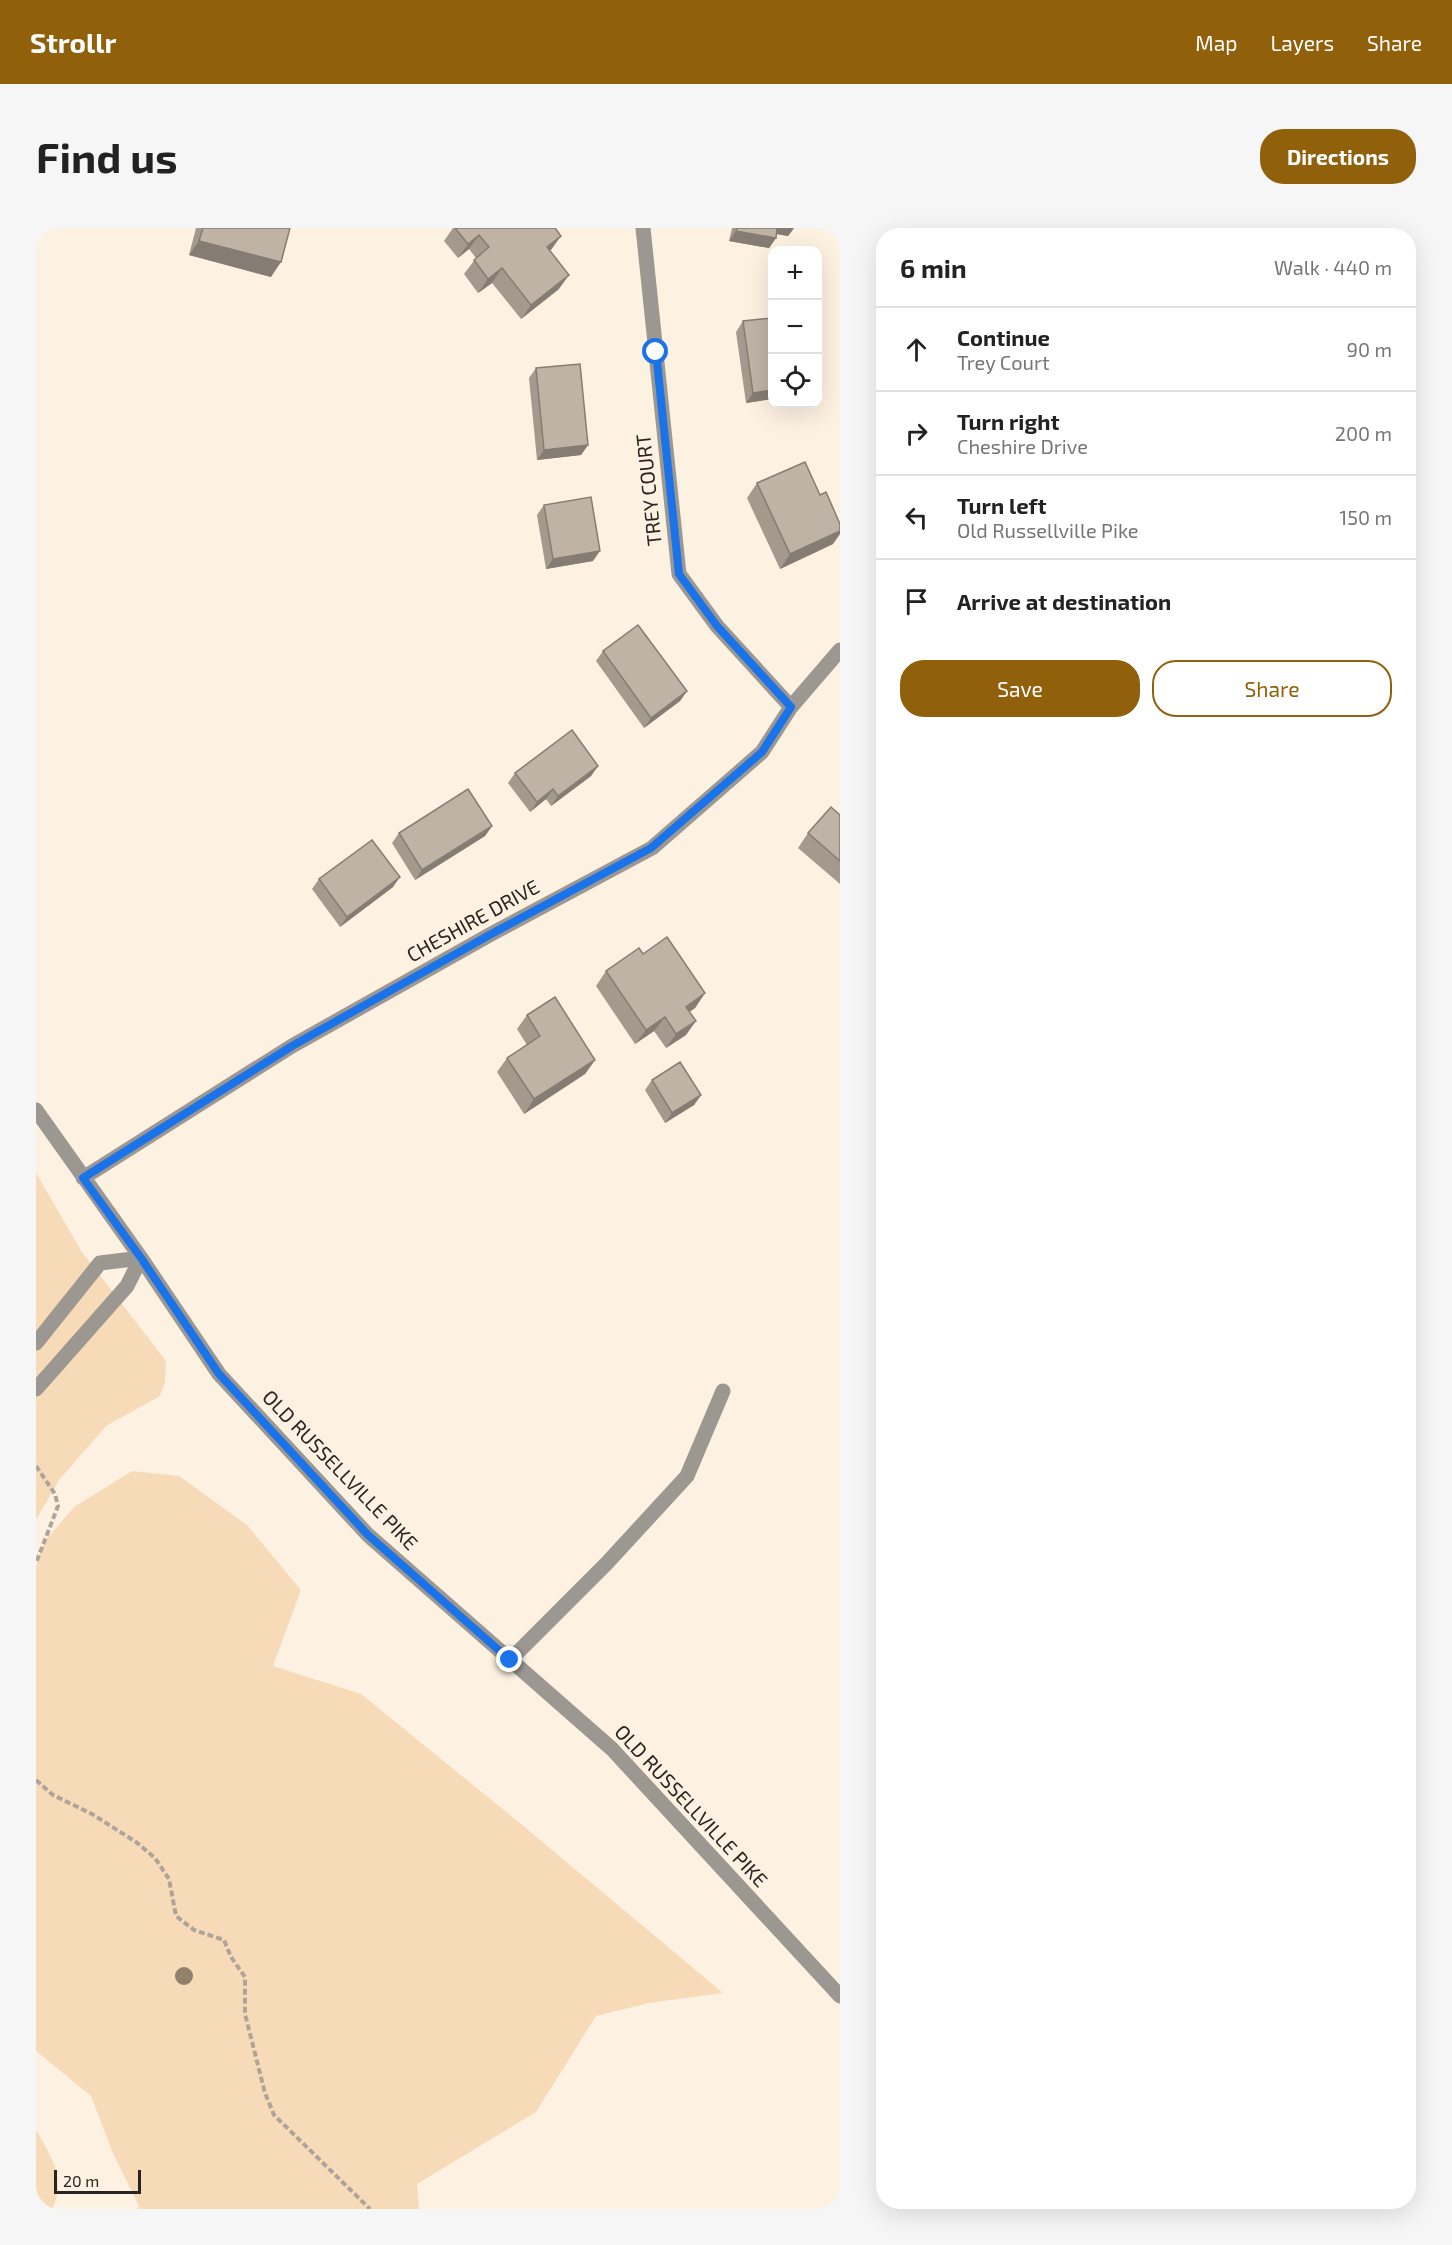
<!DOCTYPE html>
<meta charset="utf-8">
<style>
body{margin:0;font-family:"Exo 2",sans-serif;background:#f6f6f6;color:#222}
.controls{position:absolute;right:18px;top:18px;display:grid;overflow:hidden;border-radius:12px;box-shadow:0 6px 24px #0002}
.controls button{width:54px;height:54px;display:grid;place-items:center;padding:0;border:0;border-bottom:2px solid #e0e0e0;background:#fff;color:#222;font:30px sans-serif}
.scale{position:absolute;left:18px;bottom:15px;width:87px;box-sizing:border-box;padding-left:6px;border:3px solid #29241f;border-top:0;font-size:16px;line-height:21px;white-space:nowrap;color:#29241f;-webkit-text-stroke:4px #fdf1e2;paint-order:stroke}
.stop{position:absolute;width:18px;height:18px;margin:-14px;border:4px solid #1a73e8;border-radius:50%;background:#fff}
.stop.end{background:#1a73e8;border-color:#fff;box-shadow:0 2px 6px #0008}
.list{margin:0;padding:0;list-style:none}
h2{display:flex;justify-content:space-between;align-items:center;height:78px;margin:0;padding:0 24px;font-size:26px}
h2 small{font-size:20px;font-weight:400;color:#767676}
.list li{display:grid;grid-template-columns:39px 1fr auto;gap:18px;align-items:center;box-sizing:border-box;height:84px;padding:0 24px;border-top:2px solid #e0e0e0}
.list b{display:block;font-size:22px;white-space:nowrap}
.list p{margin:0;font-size:20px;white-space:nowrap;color:#767676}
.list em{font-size:20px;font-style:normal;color:#767676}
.actions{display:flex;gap:12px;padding:18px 24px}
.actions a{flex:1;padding:14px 0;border:2px solid #90600b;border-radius:24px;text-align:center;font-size:21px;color:#90600b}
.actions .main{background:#90600b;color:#fff}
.icon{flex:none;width:33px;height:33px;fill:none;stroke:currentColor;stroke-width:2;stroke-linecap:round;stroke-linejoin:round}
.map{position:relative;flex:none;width:804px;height:1981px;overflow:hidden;border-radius:24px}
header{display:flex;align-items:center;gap:36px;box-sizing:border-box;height:84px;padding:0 30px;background:#90600b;color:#fff}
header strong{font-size:28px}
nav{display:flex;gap:33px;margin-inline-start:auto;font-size:21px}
.intro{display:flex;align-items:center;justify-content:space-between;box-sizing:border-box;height:144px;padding:0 36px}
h1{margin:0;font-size:42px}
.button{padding:15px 27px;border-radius:24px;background:#90600b;color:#fff;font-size:21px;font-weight:700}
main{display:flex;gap:36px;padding:0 36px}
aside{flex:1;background:#fff;border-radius:24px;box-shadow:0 6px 24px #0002}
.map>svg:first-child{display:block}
.green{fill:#f7dbb8}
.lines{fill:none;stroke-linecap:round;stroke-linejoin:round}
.path{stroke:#aea499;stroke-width:4;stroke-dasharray:6 3;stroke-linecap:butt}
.minor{stroke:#9c9791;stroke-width:15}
.tree{fill:#91816c}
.wall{fill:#a39a8d}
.shaded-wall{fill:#857d73}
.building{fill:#beb3a4;stroke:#857d73;stroke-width:1.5}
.route{stroke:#1a73e8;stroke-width:8}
.labels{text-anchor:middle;stroke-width:5;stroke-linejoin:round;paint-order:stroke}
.street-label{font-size:20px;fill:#29241f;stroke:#fdf1e2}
</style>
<header>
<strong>Strollr</strong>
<nav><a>Map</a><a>Layers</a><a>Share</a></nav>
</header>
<div class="intro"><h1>Find us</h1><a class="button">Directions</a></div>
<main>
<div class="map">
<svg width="804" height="1981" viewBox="0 0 804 1981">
<rect width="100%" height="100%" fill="#fdf1e2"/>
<path class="green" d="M0,945l46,79 84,109 -1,21 -5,14 -54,30 -47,54 -23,40z
M96,1243l47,5 68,49 54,65 -28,76 88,28 160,130 202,169 -74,10 -53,13 -60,96 -119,72 2,25h-282l2,-3 -27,-55 -21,-55 -55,-45v-486l9,-24 29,-34z
M0,1902c15,26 31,49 16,79h-16z"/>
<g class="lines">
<path class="path" d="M0,1238l19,28 3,12 -22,57
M0,1552l17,15 39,19 44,28 19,16 14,21 7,37 18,14 30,10 7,17 14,20v37l20,79 9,22 96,94"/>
<path class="minor" d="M607,0l36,346 38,52 74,81
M0,882l105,148 78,116 149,161 244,214 228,247
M47,950l209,-132 201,-113 159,-85 110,-96 29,-45 49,-57
M0,1115l64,-80 41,-5
M0,1161l91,-103 14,-28
M474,1432l97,-97 80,-87 36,-85"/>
</g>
<circle class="tree" cx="148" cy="1748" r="9"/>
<path class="wall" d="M160,0h94l-19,49 -82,-22z
M417,0h102l-5,23 9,38 -38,30 -29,-36 -14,10 -14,-19 12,-16 -7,-9 -11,9 -14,-17z
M696,0h62l-6,8 -12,-2v4l-7,10 -40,-7z
M736,90v81l-26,4 -10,-71 7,-11z
M500,140l52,77 -7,10 -44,5 -8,-82z
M721,255l76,61 -53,25 -33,-71z
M508,277l49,56 -47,8 -9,-54z
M567,423l84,40 -7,10 -36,27 -48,-67z
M562,538l-7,10 -40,30 -5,-7 -16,13 -22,-29 7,-10z
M804,587v69l-42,-36 10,-15z
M456,598l-7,10 -70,44 -23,-37 7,-10z
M283,651l74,8 -53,40 -28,-38z
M607,726l62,39 -10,15 -6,4 -3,23 -20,13 -12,-17 -19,13 -39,-58 10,-15z
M491,787l68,45 -10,14 -61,40 -27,-42 10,-14 20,-13 -10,-16z
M616,852l49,15 -7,10 -29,18 -20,-33z"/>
<path class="shaded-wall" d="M739,0h19l-6,8 -17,-3z
M700,3l40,7 -7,10 -40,-7z
M443,7l-10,14 -11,9 10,-14z
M525,8l-10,14 -14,11 10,-14z
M163,13l82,21 -10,15 -82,-22z
M466,40l-10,15 -14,10 10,-14z
M533,47l-10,14 -38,30 10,-14z
M736,162v9l-26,4 7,-10z
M552,217l-7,10 -44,5 7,-10z
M804,303v3l-7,10 -53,25 10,-15z
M564,323l-7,10 -47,8 7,-10z
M651,463l-7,10 -36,27 7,-10z
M562,538l-7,10 -40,30 7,-10z
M517,561l-7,10 -16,13 7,-10z
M456,598l-7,10 -70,44 7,-10z
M364,649l-7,10 -53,40 7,-10z
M669,765l-10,15 -19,13 10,-14z
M629,789l-11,14 -19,13 11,-14z
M660,793l-10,14 -20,13 10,-14z
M559,832l-10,14 -61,40 10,-15z
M665,867l-7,10 -29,18 7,-10z"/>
<path class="building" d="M167,0h87l-9,34 -82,-21z
M419,0h100l6,8 -14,11 22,28 -38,30 -29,-37 -14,11 -14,-19 15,-13 -10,-12 -11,9z
M701,0h40l-1,10 -40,-7z
M736,90v72l-19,3 -10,-72z
M544,136l8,81 -44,5 -8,-82z
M769,234l15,33 6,-3 14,32v7l-50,23 -33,-71z
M555,269l9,54 -47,8 -9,-54z
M602,397l49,66 -36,27 -48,-67z
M536,502l26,36 -40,30 -5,-7 -16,13 -22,-29z
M432,561l24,37 -70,44 -23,-37z
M795,579l9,8v46l-32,-28z
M336,612l28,37 -53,40 -28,-38z
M631,709l38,56 -19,14 10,14 -20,13 -11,-17 -19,13 -40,-59 33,-23 4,6z
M519,769l40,63 -61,39 -27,-41 33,-22 -13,-21z
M644,834l21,33 -29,18 -20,-33z"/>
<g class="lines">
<path class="route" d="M474,1432l-142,-125 -149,-161 -78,-116 -58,-80 209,-132 201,-113 158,-85 111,-96 29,-45 -74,-81 -38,-52 -23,-222"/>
</g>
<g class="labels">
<g class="street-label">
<text transform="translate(613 262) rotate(-96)" y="7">TREY COURT</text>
<text transform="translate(437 693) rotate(-29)" y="7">CHESHIRE DRIVE</text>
<text transform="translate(304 1242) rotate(46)" y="7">OLD RUSSELLVILLE PIKE</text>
<text transform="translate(655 1578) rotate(47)" y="7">OLD RUSSELLVILLE PIKE</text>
</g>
</g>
</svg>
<div class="controls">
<button>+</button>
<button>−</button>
<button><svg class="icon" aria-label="locate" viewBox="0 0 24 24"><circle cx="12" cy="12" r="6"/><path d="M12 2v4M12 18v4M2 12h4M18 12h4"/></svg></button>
</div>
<div class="scale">20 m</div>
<div class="stop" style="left:620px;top:124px"></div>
<div class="stop end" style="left:474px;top:1432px"></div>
</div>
<aside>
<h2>6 min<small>Walk · 440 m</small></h2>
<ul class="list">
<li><svg class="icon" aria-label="ahead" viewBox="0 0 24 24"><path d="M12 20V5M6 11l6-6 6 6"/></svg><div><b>Continue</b><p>Trey Court</p></div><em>90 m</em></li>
<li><svg class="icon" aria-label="right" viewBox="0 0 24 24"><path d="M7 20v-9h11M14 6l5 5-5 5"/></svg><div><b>Turn right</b><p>Cheshire Drive</p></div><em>200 m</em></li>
<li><svg class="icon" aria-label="left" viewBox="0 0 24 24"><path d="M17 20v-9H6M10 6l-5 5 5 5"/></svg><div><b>Turn left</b><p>Old Russellville Pike</p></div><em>150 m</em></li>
<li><svg class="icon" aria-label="arrive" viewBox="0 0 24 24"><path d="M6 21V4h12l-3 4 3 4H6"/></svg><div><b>Arrive at destination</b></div></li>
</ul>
<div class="actions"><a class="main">Save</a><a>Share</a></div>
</aside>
</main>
